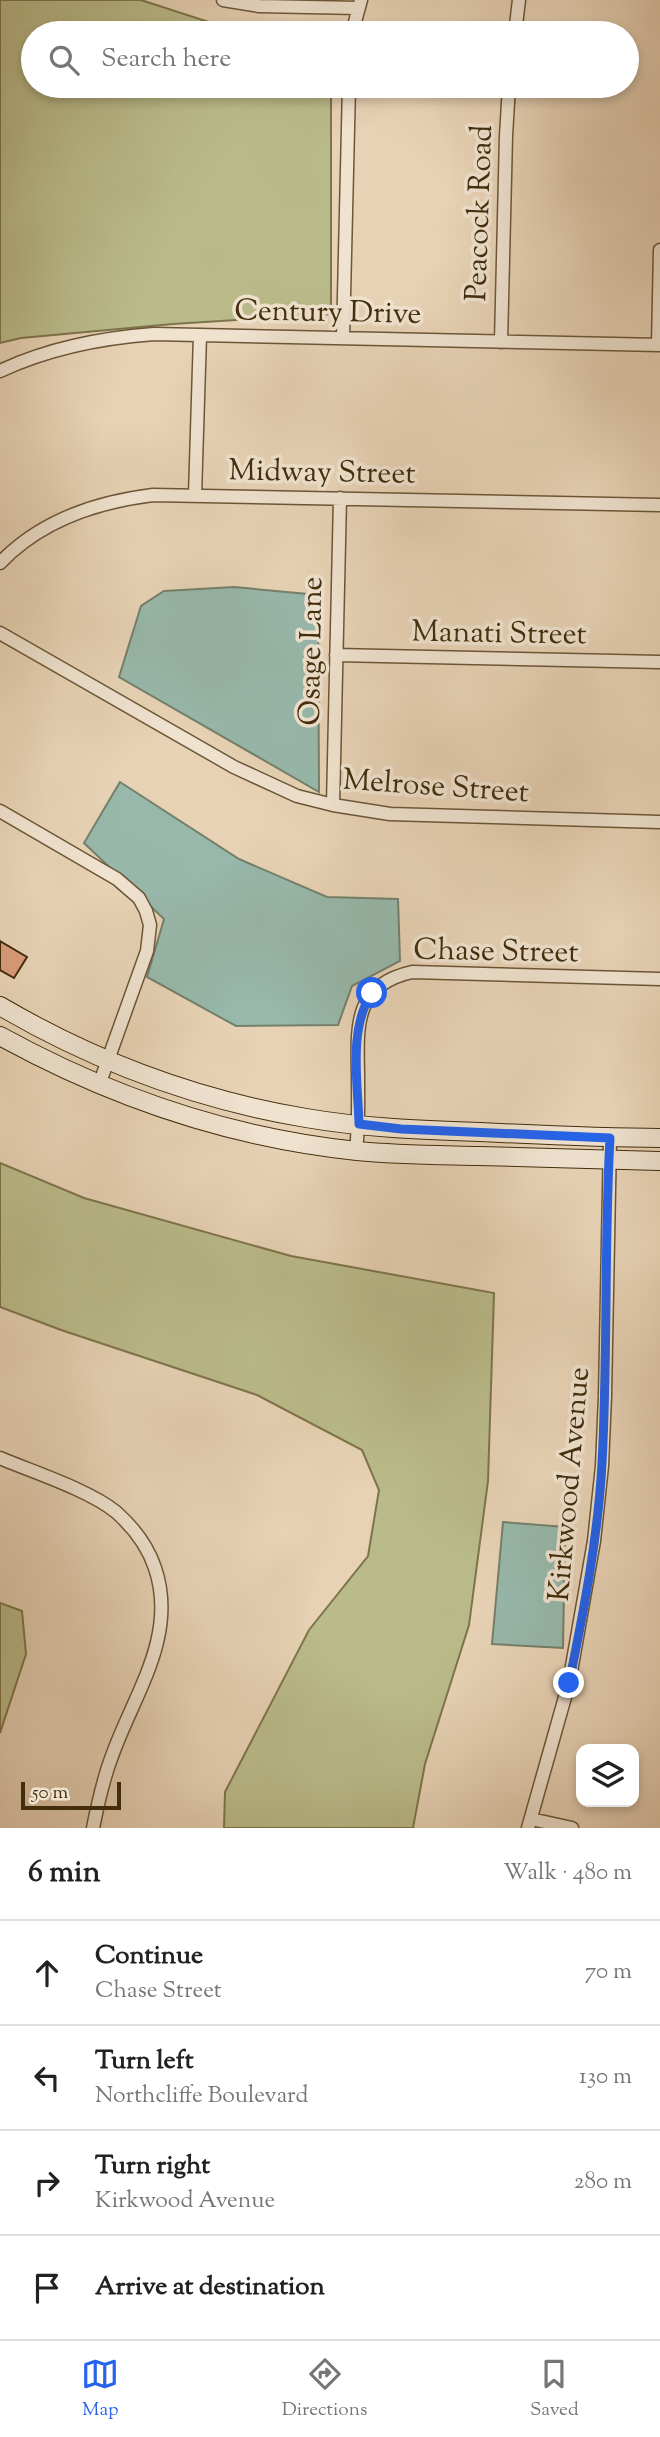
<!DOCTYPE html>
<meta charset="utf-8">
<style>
body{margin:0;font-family:"Sorts Mill Goudy",serif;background:#f2f2f2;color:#222}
.controls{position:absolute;right:21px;bottom:21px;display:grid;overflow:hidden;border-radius:14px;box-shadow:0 4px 10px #0003}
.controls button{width:63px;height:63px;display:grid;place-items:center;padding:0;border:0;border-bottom:2px solid #e0e0e0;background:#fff;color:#222;font:35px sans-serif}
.scale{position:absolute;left:21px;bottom:18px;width:100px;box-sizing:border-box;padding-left:7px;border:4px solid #432d0c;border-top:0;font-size:19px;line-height:24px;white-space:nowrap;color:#432d0c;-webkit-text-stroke:5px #efe2cf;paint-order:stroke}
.stop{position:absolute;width:21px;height:21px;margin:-16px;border:5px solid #2563eb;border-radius:50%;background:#fff}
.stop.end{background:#2563eb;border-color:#fff;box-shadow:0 2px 7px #0008}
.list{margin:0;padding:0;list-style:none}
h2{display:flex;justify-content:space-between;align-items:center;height:91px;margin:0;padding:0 28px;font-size:30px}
h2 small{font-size:23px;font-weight:400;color:#767676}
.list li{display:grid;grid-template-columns:46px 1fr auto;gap:21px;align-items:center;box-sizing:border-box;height:105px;padding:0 28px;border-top:2px solid #e0e0e0}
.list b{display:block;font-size:26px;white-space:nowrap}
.list p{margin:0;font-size:23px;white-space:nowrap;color:#767676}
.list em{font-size:23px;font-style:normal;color:#767676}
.icon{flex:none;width:38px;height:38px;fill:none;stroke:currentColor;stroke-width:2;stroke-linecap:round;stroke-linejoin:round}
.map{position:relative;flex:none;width:660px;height:1828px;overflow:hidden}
.search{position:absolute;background:#fff;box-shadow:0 4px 10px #0003;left:21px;right:21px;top:21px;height:77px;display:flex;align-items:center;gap:18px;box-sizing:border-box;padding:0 24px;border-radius:38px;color:#767676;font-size:26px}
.sheet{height:511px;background:#fff}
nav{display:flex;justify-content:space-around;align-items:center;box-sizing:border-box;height:98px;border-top:2px solid #e0e0e0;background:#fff;font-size:19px;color:#767676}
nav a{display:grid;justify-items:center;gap:4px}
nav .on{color:#2563eb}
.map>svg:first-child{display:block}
.green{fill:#babb8a;stroke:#7e744b;stroke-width:2}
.water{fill:#97b8ab;stroke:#75806b;stroke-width:2}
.building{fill:#d99c7b;stroke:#432d0c;stroke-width:2}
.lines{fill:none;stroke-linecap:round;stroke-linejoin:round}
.minor-casing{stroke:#6c5636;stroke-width:15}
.secondary-casing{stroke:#432d0c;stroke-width:20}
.minor{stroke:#efe2cf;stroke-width:12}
.secondary{stroke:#efe2cf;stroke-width:18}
.route{stroke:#2563eb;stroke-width:9}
.labels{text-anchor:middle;stroke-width:7;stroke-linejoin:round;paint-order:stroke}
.street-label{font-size:30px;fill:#432d0c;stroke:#efe2cf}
</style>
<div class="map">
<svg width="660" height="1828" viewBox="0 0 660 1828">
<rect width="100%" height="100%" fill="#e7d2b5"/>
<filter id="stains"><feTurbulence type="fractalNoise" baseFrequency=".00286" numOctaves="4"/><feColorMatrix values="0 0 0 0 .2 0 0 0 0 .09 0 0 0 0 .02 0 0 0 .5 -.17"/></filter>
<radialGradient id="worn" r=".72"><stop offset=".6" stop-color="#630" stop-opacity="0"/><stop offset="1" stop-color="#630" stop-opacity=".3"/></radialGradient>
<path class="green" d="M0,0h141l80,26 79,7h-267v53h298v228l-158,10 -152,14 -21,5z
M0,1163l84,35 207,58 203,37 -6,188 -19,144 -44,139 -12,64h-189l1,-36 84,-162 59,-74 11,-66 -17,-40 -105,-55 -196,-65 -61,-23z
M0,1603l22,8 4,43 -26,79z"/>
<path class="water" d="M234,587l84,8 1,197 -200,-115 22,-71 23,-15z
M120,782l119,77 88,38 71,2 2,62 -48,25 -14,39 -102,1 -89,-49 17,-58 -80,-76z
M503,1522l62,5 -2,121 -71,-4z"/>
<path class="building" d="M0,941l27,16 -13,21 -14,-8z"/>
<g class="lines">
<g class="minor-casing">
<path id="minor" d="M223,0l36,6 99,2
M352,33l9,-33
M515,33l4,-33
M343,338l6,-252
M501,342l5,-206 3,-50
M658,345l2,-95
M0,371c49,-23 100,-33 154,-37l506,11
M195,495l5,-160
M0,563c41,-43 96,-61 153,-68l507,10
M0,633l234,134 63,29 36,9 57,9 270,8
M336,655l324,7
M333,805l7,-307
M0,811l117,68 22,19 7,13 4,14 -3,26 -48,134
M356,1151c3,-26 2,-51 2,-77 -1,-49 -4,-89 54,-102l248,7
M0,1458c33,14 89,32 116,54 17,15 32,35 39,56 23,68 -21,126 -43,188 -9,23 -14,47 -19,72
M531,1819l41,9
M528,1828l41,-145 25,-142 8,-75 3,-70 5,-258"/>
</g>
<g class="secondary-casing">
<path id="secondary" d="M0,1006c94,55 198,94 306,112 58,10 116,12 174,14 60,3 120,6 180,6
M0,1036c111,61 231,102 357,115 41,4 81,4 122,5 60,2 121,3 181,5"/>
</g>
<use href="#minor" class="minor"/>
<use href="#secondary" class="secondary"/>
</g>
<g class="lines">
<path class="route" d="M372,993c-24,35 -14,90 -13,131l42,5 209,9c-6,108 -2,217 -8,325 -4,74 -18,147 -33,220"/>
</g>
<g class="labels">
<g class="street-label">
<text transform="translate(478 213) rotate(-88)" y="10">Peacock Road</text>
<text transform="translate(328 311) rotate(1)" y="10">Century Drive</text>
<text transform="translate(322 471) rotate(1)" y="10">Midway Street</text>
<text transform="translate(499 632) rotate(1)" y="10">Manati Street</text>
<text transform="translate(310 651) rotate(-89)" y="10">Osage Lane</text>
<text transform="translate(436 785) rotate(4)" y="10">Melrose Street</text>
<text transform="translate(496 950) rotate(1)" y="10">Chase Street</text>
<text transform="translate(568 1484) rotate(-85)" y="10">Kirkwood Avenue</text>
</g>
</g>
<rect width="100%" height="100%" filter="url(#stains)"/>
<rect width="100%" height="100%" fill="url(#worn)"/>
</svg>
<div class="controls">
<button><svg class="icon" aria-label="layers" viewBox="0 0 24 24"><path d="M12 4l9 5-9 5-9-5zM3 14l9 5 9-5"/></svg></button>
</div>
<div class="scale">50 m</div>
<div class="stop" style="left:372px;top:993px"></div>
<div class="stop end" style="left:569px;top:1683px"></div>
<div class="search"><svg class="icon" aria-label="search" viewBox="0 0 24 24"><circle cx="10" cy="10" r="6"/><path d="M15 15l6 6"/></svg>Search here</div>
</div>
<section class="sheet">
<h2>6 min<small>Walk · 480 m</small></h2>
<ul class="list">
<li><svg class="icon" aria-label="ahead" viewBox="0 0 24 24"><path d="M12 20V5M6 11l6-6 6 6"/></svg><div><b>Continue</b><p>Chase Street</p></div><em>70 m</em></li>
<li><svg class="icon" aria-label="left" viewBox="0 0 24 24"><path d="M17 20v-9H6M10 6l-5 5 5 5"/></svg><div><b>Turn left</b><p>Northcliffe Boulevard</p></div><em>130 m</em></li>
<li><svg class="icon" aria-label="right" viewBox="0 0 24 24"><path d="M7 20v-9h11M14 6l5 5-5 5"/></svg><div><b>Turn right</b><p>Kirkwood Avenue</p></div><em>280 m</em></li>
<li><svg class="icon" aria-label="arrive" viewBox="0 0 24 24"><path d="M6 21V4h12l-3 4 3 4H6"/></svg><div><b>Arrive at destination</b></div></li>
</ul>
</section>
<nav>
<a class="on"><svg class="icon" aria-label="map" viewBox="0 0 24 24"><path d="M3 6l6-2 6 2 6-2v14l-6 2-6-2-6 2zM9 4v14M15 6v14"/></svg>Map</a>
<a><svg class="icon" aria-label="directions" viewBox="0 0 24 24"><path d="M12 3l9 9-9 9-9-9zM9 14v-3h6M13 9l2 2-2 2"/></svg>Directions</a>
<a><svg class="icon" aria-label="saved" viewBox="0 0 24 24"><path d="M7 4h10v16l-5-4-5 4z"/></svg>Saved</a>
</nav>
